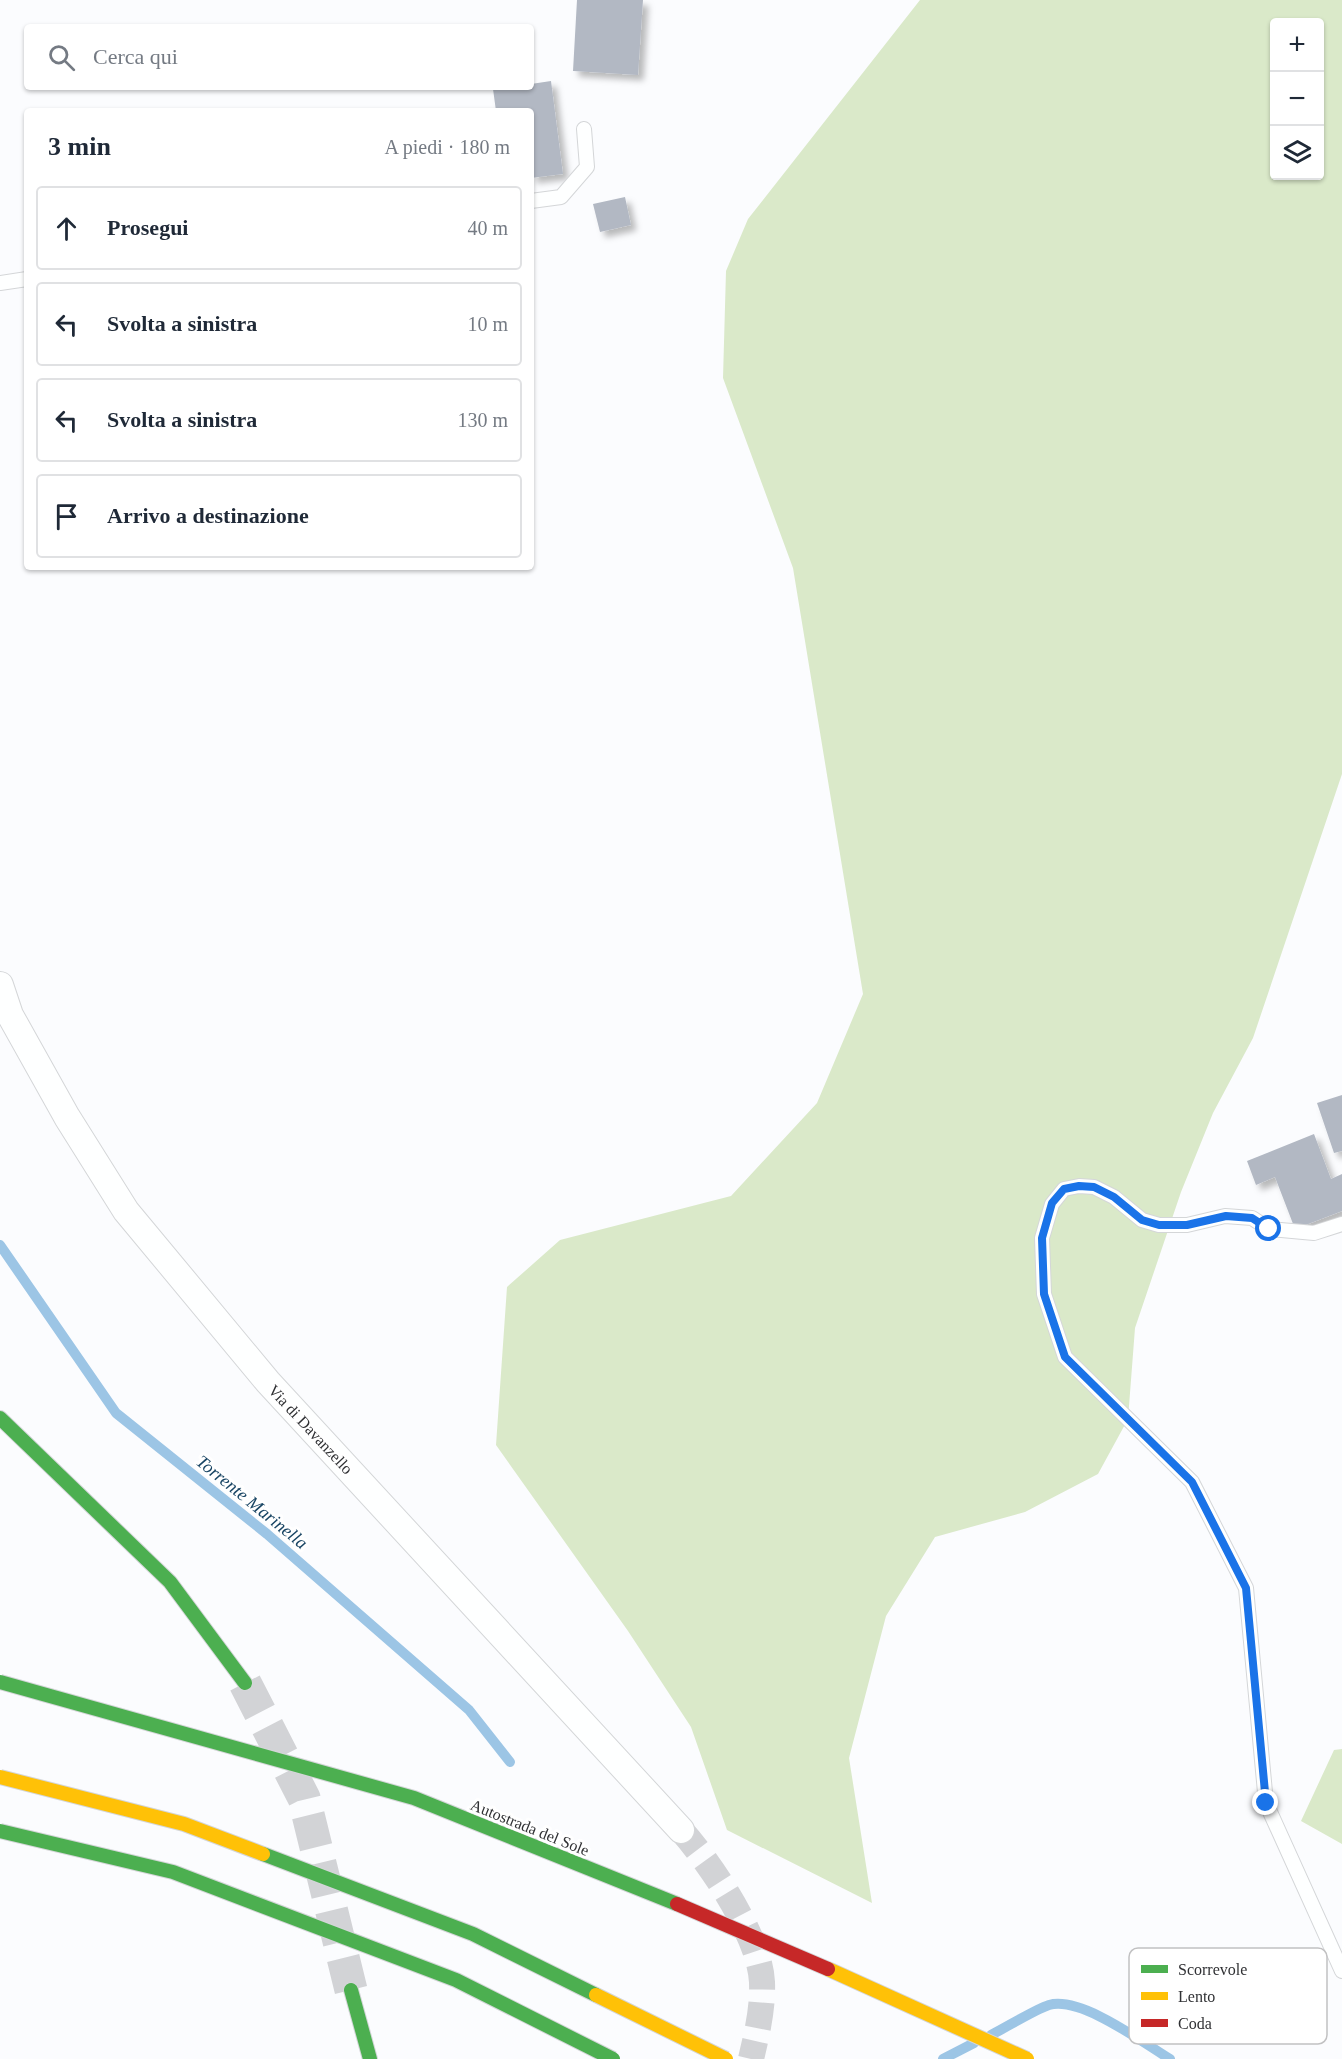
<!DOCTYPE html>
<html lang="it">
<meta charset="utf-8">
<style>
body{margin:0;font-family:Georgia,serif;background:#f2f2f3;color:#1f2937}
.controls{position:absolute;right:18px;top:18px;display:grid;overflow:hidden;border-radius:6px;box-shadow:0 2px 4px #0004}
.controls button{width:54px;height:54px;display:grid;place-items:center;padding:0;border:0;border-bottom:2px solid #e0e1e3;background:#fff;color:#1f2937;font:30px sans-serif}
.stop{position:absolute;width:18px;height:18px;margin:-14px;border:4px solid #1a73e8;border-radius:50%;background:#fff}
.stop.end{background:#1a73e8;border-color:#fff;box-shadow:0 2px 6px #0008}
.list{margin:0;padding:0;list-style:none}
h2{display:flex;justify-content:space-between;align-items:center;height:78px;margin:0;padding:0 24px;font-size:26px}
h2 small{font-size:20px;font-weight:400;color:#747a83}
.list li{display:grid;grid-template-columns:39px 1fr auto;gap:18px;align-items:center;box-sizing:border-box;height:84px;margin:0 12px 12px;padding:0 12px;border:2px solid #e0e1e3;border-radius:6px}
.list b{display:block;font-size:22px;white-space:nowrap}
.list em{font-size:20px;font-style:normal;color:#747a83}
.icon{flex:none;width:33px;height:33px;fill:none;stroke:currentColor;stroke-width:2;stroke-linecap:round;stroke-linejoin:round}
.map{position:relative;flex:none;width:1342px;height:2059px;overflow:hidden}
.search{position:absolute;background:#fff;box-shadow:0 2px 4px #0004;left:24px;top:24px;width:510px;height:66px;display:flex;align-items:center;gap:15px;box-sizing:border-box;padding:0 21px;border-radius:6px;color:#747a83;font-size:22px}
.panel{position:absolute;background:#fff;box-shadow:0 2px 4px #0004;left:24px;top:108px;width:510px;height:462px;border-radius:6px}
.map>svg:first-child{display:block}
.green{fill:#dae9c9;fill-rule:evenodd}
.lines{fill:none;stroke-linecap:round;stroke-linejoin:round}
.stream{stroke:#9cc5e5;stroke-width:10}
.building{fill:#b2b8c3;filter:url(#shadow)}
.street-tunnel{stroke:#d2d3d6;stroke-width:26;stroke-dasharray:26 13;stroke-linecap:butt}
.secondary-tunnel{stroke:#d2d3d6;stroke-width:33;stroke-dasharray:33 16;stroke-linecap:butt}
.lane-casing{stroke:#d4d6d8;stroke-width:16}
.street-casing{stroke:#d4d6d8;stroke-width:28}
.fast-casing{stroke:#d4d6d8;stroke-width:16}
.lane{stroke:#feffff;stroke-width:14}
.street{stroke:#feffff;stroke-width:26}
.fast{stroke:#4caf50;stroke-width:14}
.fast-bridge-casing{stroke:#d4d6d8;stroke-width:16;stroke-linecap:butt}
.slow-bridge-casing{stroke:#d4d6d8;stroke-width:16;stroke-linecap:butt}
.jam-bridge-casing{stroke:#d4d6d8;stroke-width:16;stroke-linecap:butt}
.fast-bridge{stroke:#4caf50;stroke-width:14}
.slow-bridge{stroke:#ffc107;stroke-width:14}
.jam-bridge{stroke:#c62828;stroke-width:14}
.route{stroke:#1a73e8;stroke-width:8}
.labels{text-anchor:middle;stroke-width:6;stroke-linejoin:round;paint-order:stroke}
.street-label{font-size:16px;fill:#303134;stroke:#fff}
.water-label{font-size:18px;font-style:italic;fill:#194564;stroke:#fff}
.key{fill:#fff;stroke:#c1c1c2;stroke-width:1.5}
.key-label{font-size:16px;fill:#303134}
</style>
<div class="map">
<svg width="1342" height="2059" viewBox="0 0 1342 2059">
<defs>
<filter id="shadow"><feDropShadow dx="5.5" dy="5.5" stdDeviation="3" flood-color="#0004"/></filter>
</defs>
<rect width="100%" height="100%" fill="#fbfcfe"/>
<path class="green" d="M920,0h422v774l-89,264 -40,75 -32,79 -46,136 -7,91 -30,55 -73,38 -90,25 -49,79 -37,142 23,145 -145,-73 -36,-103 -63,-96 -132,-186 11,-158 53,-47 171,-44 86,-93 46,-109 -70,-426 -70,-190 3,-107 22,-52zM1274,22h46v154h-46z
M1342,1749v95l-41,-23 33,-71z"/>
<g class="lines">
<path class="stream" d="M0,1245l116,168 151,121 202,176 41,52
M991,2035c16,-8 43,-25 58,-30 32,-9 93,37 121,54
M943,2059l31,-16"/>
</g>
<path class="building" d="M577,0h66l-5,75 -65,-4z
M551,81l12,93 -32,4v-67h-35l-3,-22 38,-2v-3z
M625,197l6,28 -31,7 -7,-28z
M1342,1095v56l-8,2 -17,-50z
M1314,1134l17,45 11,-5v37l-47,18 -20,-52 -19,8 -9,-24z"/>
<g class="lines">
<path class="street-tunnel" d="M681,1830c30,34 79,107 81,152 1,27 -5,51 -11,77"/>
<path class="secondary-tunnel" d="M245,1683l59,115 47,192"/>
<g class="lane-casing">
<path id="lane" d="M531,201l30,-4 26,-30 -3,-38
M0,283l27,-4
M1342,1224l-28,9 -45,-4 -17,-11 -27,-2 -38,9h-28l-17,-5 -28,-23 -20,-10 -15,-1 -15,3 -12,15 -10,34 2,56 21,63 127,125 54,106 20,215 76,168"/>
</g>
<g class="street-casing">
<path id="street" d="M0,985l10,30 57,102 59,94 142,171 413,448"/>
</g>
<g class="fast-casing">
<path id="fast" d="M0,1418l170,164 75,101
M351,1990l19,69"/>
</g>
<use href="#lane" class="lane"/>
<use href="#street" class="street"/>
<use href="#fast" class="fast"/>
<g class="fast-bridge-casing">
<path id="fast-bridge" d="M0,1682l414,116 263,106
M0,1831l173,41 283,108 157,79
M263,1854l210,80 123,61"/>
</g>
<g class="slow-bridge-casing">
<path id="slow-bridge" d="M0,1777l184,47 79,30
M828,1969l199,90
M596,1995l130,64"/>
</g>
<g class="jam-bridge-casing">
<path id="jam-bridge" d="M677,1904l151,65"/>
</g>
<use href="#fast-bridge" class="fast-bridge"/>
<use href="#slow-bridge" class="slow-bridge"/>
<use href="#jam-bridge" class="jam-bridge"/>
</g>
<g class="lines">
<path class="route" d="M1266,1803l-20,-215 -54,-106 -127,-125 -21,-63 -2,-56 10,-35 12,-14 15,-3 15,1 20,10 28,23 17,5h28l39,-9 26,2 17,11"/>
</g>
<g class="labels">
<g class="street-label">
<text transform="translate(311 1429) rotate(47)" y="6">Via di Davanzello</text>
<text transform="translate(530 1827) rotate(22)" y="6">Autostrada del Sole</text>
</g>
<g class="water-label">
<text transform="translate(252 1502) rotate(39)" y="6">Torrente Marinella</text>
</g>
</g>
<rect x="1129" y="1948" width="198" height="96" rx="9" class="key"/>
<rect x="1141" y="1965" width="27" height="8" fill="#4caf50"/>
<rect x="1141" y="1992" width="27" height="8" fill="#ffc107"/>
<rect x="1141" y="2019" width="27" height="8" fill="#c62828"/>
<g class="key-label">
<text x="1178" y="1975">Scorrevole</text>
<text x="1178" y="2002">Lento</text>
<text x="1178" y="2029">Coda</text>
</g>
</svg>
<div class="controls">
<button>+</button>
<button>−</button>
<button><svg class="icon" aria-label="layers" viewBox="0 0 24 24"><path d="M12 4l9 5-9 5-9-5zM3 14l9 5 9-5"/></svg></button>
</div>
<div class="stop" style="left:1269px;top:1229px"></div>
<div class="stop end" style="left:1266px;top:1803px"></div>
<div class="search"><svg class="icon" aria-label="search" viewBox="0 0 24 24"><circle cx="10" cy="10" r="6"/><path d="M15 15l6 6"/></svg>Cerca qui</div>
<section class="panel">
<h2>3 min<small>A piedi · 180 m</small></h2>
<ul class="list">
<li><svg class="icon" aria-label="ahead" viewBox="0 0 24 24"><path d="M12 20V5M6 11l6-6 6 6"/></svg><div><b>Prosegui</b></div><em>40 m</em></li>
<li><svg class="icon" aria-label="left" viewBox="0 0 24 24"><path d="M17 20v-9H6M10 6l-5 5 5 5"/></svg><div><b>Svolta a sinistra</b></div><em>10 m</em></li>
<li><svg class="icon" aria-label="left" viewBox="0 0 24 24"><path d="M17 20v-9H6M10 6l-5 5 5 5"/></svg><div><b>Svolta a sinistra</b></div><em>130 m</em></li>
<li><svg class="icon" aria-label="arrive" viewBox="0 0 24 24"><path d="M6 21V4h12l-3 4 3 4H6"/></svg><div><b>Arrivo a destinazione</b></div></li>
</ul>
</section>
</div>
